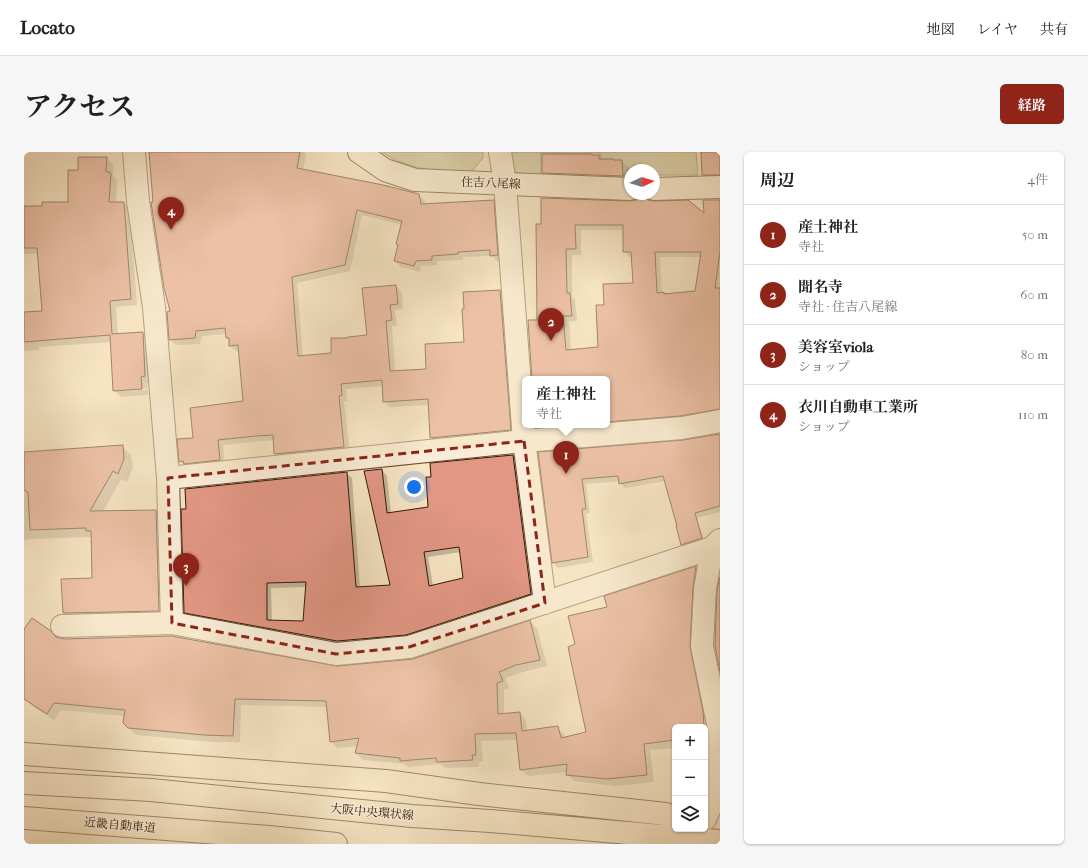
<!DOCTYPE html>
<html lang="ja">
<meta charset="utf-8">
<style>
body{margin:0;font-family:"IM FELL French Canon","Noto Serif JP",serif;background:#f6f6f6;color:#202124}
.controls{position:absolute;right:12px;bottom:12px;display:grid;overflow:hidden;border-radius:6px;box-shadow:0 1px 3px #0004}
.controls button{width:36px;height:36px;display:grid;place-items:center;padding:0;border:0;border-bottom:1px solid #e0e0e0;background:#fff;color:#202124;font:20px sans-serif}
.compass{position:absolute;left:600px;top:12px;width:36px;height:36px;border-radius:50%;background:#fff;box-shadow:0 1px 3px #0004;rotate:86deg}
.you{position:absolute;left:390px;top:335px;width:14px;height:14px;margin:-10px;border:3px solid #fff;border-radius:50%;background:#1a73e8;box-shadow:0 0 0 6px #1a73e833}
.badge{display:grid;place-items:center;width:26px;height:26px;border-radius:50%;background:#8f2418;color:#fff;font-size:13px;font-weight:700}
.pin{position:absolute;translate:-50% -33px;filter:drop-shadow(0 1px 2px #0008)}
.pin::after{content:'';position:absolute;top:21px;width:14px;height:12px;background:inherit;clip-path:polygon(0 0,100% 0,50% 100%)}
.popup{position:absolute;left:498px;top:224px;width:88px;height:52px;box-sizing:border-box;display:grid;place-content:center;border-radius:6px;background:#fff;filter:drop-shadow(0 1px 3px #0005);font-size:13px;white-space:nowrap;color:#757577}
.popup b{font-size:15px;color:#202124}
.popup::after{content:'';position:absolute;left:50%;top:100%;margin-left:-8px;border:8px solid transparent;border-top-color:#fff}
.list{margin:0;padding:0;list-style:none}
h2{display:flex;justify-content:space-between;align-items:center;height:52px;margin:0;padding:0 16px;font-size:17px}
h2 small{font-size:13px;font-weight:400;color:#757577}
.list li{display:grid;grid-template-columns:26px 1fr auto;gap:12px;align-items:center;box-sizing:border-box;height:60px;padding:0 16px;border-top:1px solid #e0e0e0}
.list b{display:block;font-size:15px;white-space:nowrap}
.list p{margin:0;font-size:13px;white-space:nowrap;color:#757577}
.list em{font-size:13px;font-style:normal;color:#757577}
.icon{flex:none;width:22px;height:22px;fill:none;stroke:currentColor;stroke-width:2;stroke-linecap:round;stroke-linejoin:round}
.map{position:relative;flex:none;width:696px;height:692px;overflow:hidden;border-radius:6px}
header{display:flex;align-items:center;gap:24px;box-sizing:border-box;height:56px;padding:0 20px;background:#fff;border-bottom:1px solid #e0e0e0}
header strong{font-size:19px}
nav{display:flex;gap:22px;margin-inline-start:auto;font-size:14px}
.intro{display:flex;align-items:center;justify-content:space-between;box-sizing:border-box;height:96px;padding:0 24px}
h1{margin:0;font-size:28px}
.button{padding:10px 18px;border-radius:6px;background:#8f2418;color:#fff;font-size:14px;font-weight:700}
main{display:flex;gap:24px;padding:0 24px}
aside{flex:1;background:#fff;border-radius:6px;box-shadow:0 1px 3px #0004}
.map>svg:first-child{display:block}
.green{fill:#c1c290;stroke:#7b6d48}
.shadow{fill:#0003;fill-rule:evenodd}
.building{fill:#e19784;stroke:#351801;fill-rule:evenodd}
.lines{fill:none;stroke-linecap:round;stroke-linejoin:round}
.street-casing{stroke:#654b32;stroke-width:24}
.secondary-casing{stroke:#351801;stroke-width:24}
.primary-casing{stroke:#351801;stroke-width:24}
.highway-casing{stroke:#351801;stroke-width:24}
.street{stroke:#f9edd8;stroke-width:22}
.secondary{stroke:#f9edd8;stroke-width:22}
.primary{stroke:#f6e4c3;stroke-width:22}
.highway{stroke:#f6e4c3;stroke-width:22}
.marked{fill:none;stroke:#8f2418;stroke-width:3;stroke-dasharray:8 5;stroke-linejoin:round}
.labels{text-anchor:middle;stroke-width:3;stroke-linejoin:round;paint-order:stroke}
.street-label{font-size:12px;fill:#351801;stroke:#f9edd8}
</style>
<header>
<strong>Locato</strong>
<nav><a>地図</a><a>レイヤ</a><a>共有</a></nav>
</header>
<div class="intro"><h1>アクセス</h1><a class="button">経路</a></div>
<main>
<div class="map">
<svg width="696" height="692" viewBox="0 0 696 692">
<rect width="100%" height="100%" fill="#f6e4c3"/>
<filter id="stains"><feTurbulence type="fractalNoise" baseFrequency=".005" numOctaves="4"/><feColorMatrix values="0 0 0 0 .2 0 0 0 0 .09 0 0 0 0 .02 0 0 0 .5 -.17"/></filter>
<radialGradient id="worn" r=".72"><stop offset=".6" stop-color="#630" stop-opacity="0"/><stop offset="1" stop-color="#630" stop-opacity=".3"/></radialGradient>
<path class="green" d="M358,0h101v6l-12,14c-33,-1 -61,-1 -89,-20z
M479,0h193l2,23h-44v-5h-24v5h-29l-1,-22h-59v23h-20l-17,-14z"/>
<path class="shadow" d="M125,0h155l2,2 -3,17 116,24 6,6v3l68,-3 6,6 4,53 -6,1 -5,-5 -29,1v3l-26,1v4l-16,1 -1,6 -19,-5 -6,-6 8,-36 -41,-10 -12,56 -53,12 6,74 30,-3 16,-15 19,-3 28,-50 6,6 1,17 -8,1 2,16h-5l3,46 32,-2 38,-27 35,-52 6,5 10,139 -79,8 -6,-5 -2,-33 -39,2 -6,-6 -1,-15 -37,3 1,12h-3l6,51 -70,8 -5,-6 -1,-14 -11,1 -40,4 2,20 -39,2 -6,-6 15,-22 49,-38 -4,-50h-4l-6,-5v-5l-3,-3 -1,-4 -24,2 -2,8 -24,1 -6,-5 1,-28 -17,-109z
M678,0h18v28h-11l-6,-5z
M568,3l1,1h6l4,4 19,1 7,7 1,15 -80,-4 -7,-7z
M82,6l7,6v12l4,4 -1,23h8l6,6 7,96 -21,2 2,28 25,-2 6,7 2,43h-4l1,12 -27,2 -7,-7 -3,-48 -72,5v3l-15,1v-38l19,-1 -4,-58h-15v-47h19l26,-4 10,-32zM123,236v2l-28,1v-2z
M623,49l58,14 15,-14v214l-178,18 -5,-6 -1,-2h71v-46h-74l5,-58 4,-97 88,-22zM557,78h43v21l5,6h3l2,27 -29,22 -6,42 -28,2 -2,-28 8,-1 -2,-21 -3,-4v-41h9zM636,105h41l-5,35 -31,3 -3,-2z
M696,283v77l-39,10 -16,-41 -40,7 -5,-5v-2l-34,3 4,29 -4,1 7,48 -35,6 -5,-5 -14,-110 144,-12z
M98,294l9,9 2,13 -6,14 -6,-3 -18,33 53,-1 9,8 2,100 -95,3 -8,-9 -2,-33 31,-1 -1,-42 -63,2v1h-5v-87z
M489,304l5,5 18,138 -124,40 -70,7 -152,-29 -5,-5 161,-139 6,5 8,110 31,-2 -9,-116 5,6 4,38 38,-6zM437,400l3,27 -31,7 -5,-29zM283,435l-3,36 -32,-2 -1,-33z
M674,375l3,3 3,11 -19,6 -3,-3z
M672,415l7,7 9,170h-7v-17h-30v21l-25,2 4,32 -39,4 -41,-5 -7,-7v-2l-39,4 -7,-6 -4,-30 -36,1 2,20 -4,1v5l-34,1 -5,-4 -32,3 -3,-3 -42,-4 -7,-7 2,-7 -21,2 -6,-7 -4,-34 -86,-2 -1,37h-29l-75,-7 -7,-7 -4,-12 -64,-6 -7,10 -19,-12 -7,-7 -4,-38v-33l40,10 273,27 76,-7 117,-38 7,6 10,38 -24,6 -18,6 4,10 -5,2v25l15,-2 7,7 1,11 30,-3 7,6 1,4 22,-6 -11,-87 32,-38 -3,-10z"/>
<path class="building" d="M125,0h151l-3,16 86,17 36,9 2,10 73,-4 4,55 -8,1v-6l-32,2v2l-26,2v4l-16,1 -2,5 -20,-5 4,-16 -2,-1 6,-23 -45,-11 -12,55 -53,12 6,79 33,-3v-15h17v-1l19,-2 -5,-47 34,-3 2,19 -8,1 2,15 -6,1 4,50 36,-2 -1,-25 39,-2 -2,-33h2l-1,-17 37,-2 11,140 -81,8 -2,-39 -45,3 -1,-22 -41,4 1,11 -3,1 5,51 -70,7 -1,-19 -17,1 -38,4 2,20 -36,4 -1,-3 -4,1 -2,-23 16,-1 -3,-30 53,-7 -5,-56 -9,1v-8h-3l-1,-10 -29,3 -1,7 -26,2 -2,-28 3,-1 -6,-23 -13,-86h2z
M677,0h19v23h-18z
M518,2h50v1h7v4h15v1h8l1,16 -81,-3z
M54,5h29l-1,14 5,2 -2,29h15l7,97 -21,2 2,33 31,-2 2,44 -4,1 1,12 -29,2 -3,-56 -86,7v-30l18,-1 -5,-63h-13v-42h18v-4h26v-32h10z
M617,43h2l5,5 6,1 34,-1 16,13 -1,-13h17v52l-5,36h5v121l-40,7 -73,6v-43h-75l-4,-59h9l-1,-96h5v-26l88,3 7,-1zM551,73h48v27h8l2,31 -30,1 1,21h-8l2,42 -32,3 -3,-34h9l-2,-23h-3l-1,-44h10zM631,100h46l-6,39 -31,3v-2l-7,1z
M511,273h31l-30,3z
M696,282v72l-25,7 7,25 -21,7 -5,-19h1l-14,-50 -44,8 -1,-8 -36,3 4,30h-4l6,48 -36,6 -14,-111 145,-12z
M99,293l1,14 -6,15 -5,-3 -23,40 66,-1 3,101 -96,2 -2,-34 31,-1 -1,-47h-5v-3l-56,2 -2,-38 -4,-2v-38z
M489,303l18,139 -125,41 -69,6 -153,-28 -3,-104h5l-1,-20 162,-17 9,115 34,-2 -26,-114 18,-2 5,44 41,-6 -2,-30h5l-1,-14zM435,395l4,31 -34,8 -5,-34zM282,430l-3,39 -36,-1v-37z
M672,414l-3,22 -3,58 13,65 1,16h-29v13l-31,4 3,31 -40,4 -41,-4 1,-11 -47,6 -4,-37 -41,1 1,21h-4l1,5 -36,2 -1,-4 -36,3v-3l-45,-5 4,-15 -29,4 -4,-41 -91,-2 -2,37 -29,-1 -76,-7 -5,-5 2,-13 -71,-7 -7,11 -23,-15v-70l8,-11 19,13 5,6 8,2 107,-3 166,30 76,-7 117,-39 10,40 -24,5 -17,7 4,9 -6,2 1,31 22,-2 2,19 36,-5 3,12 25,-6 -18,-85 7,-3 -7,-28 39,-9 -3,-11z
M696,425v95l-5,-27 2,-55z"/>
<g class="lines">
<g class="street-casing">
<path id="street" d="M110,0l4,49 16,106 14,171 4,145
M476,0l5,31 19,258 21,162
M144,326l356,-37 158,-13 38,-7
M38,474l110,-3 164,31 73,-7 303,-99 8,-8
M681,667l8,-17 6,-73 -17,-83 3,-57 7,-41"/>
</g>
<g class="secondary-casing">
<path id="secondary" d="M335,0l26,18 30,10 215,9
M630,37l66,-2"/>
</g>
<g class="primary-casing">
<path id="primary" d="M0,602l362,27 93,13 187,20 9,8
M0,631l127,7 261,26 78,5 230,20"/>
</g>
<g class="highway-casing">
<path id="highway" d="M0,666l245,19 67,7"/>
</g>
<use href="#street" class="street"/>
<use href="#secondary" class="secondary"/>
<use href="#primary" class="primary"/>
<use href="#highway" class="highway"/>
</g>
<path d="M0 0H696V692H0ZM500,289l21,162 -136,44 -73,7 -164,-31 -4,-145z" fill="#f6e4c3" fill-opacity=".55" fill-rule="evenodd"/>
<path class="marked" d="M500,289l21,162 -136,44 -73,7 -164,-31 -4,-145z"/>
<g class="labels">
<g class="street-label">
<text transform="translate(467 31) rotate(2)" y="4">住吉八尾線</text>
<text transform="translate(348 660) rotate(5)" y="4">大阪中央環状線</text>
<text transform="translate(96 673) rotate(5)" y="4">近畿自動車道</text>
</g>
</g>
<rect width="100%" height="100%" filter="url(#stains)"/>
<rect width="100%" height="100%" fill="url(#worn)"/>
</svg>
<div class="controls">
<button>+</button>
<button>−</button>
<button><svg class="icon" aria-label="layers" viewBox="0 0 24 24"><path d="M12 4l9 5-9 5-9-5zM3 14l9 5 9-5"/></svg></button>
</div>
<svg class="compass" viewBox="-18 -18 36 36"><path d="M0-13l5 13h-10z" fill="#e53935"/><path d="M0 13l5-13h-10z" fill="#757577"/></svg>
<div class="you"></div>
<div class="pin badge" style="left:542px;top:322px">1</div>
<div class="popup"><b>産土神社</b>寺社</div>
<div class="pin badge" style="left:527px;top:189px">2</div>
<div class="pin badge" style="left:162px;top:434px">3</div>
<div class="pin badge" style="left:147px;top:78px">4</div>
</div>
<aside>
<h2>周辺<small>4件</small></h2>
<ul class="list">
<li><span class="badge">1</span><div><b>産土神社</b><p>寺社</p></div><em>50 m</em></li>
<li><span class="badge">2</span><div><b>聞名寺</b><p>寺社 · 住吉八尾線</p></div><em>60 m</em></li>
<li><span class="badge">3</span><div><b>美容室viola</b><p>ショップ</p></div><em>80 m</em></li>
<li><span class="badge">4</span><div><b>衣川自動車工業所</b><p>ショップ</p></div><em>110 m</em></li>
</ul>
</aside>
</main>
